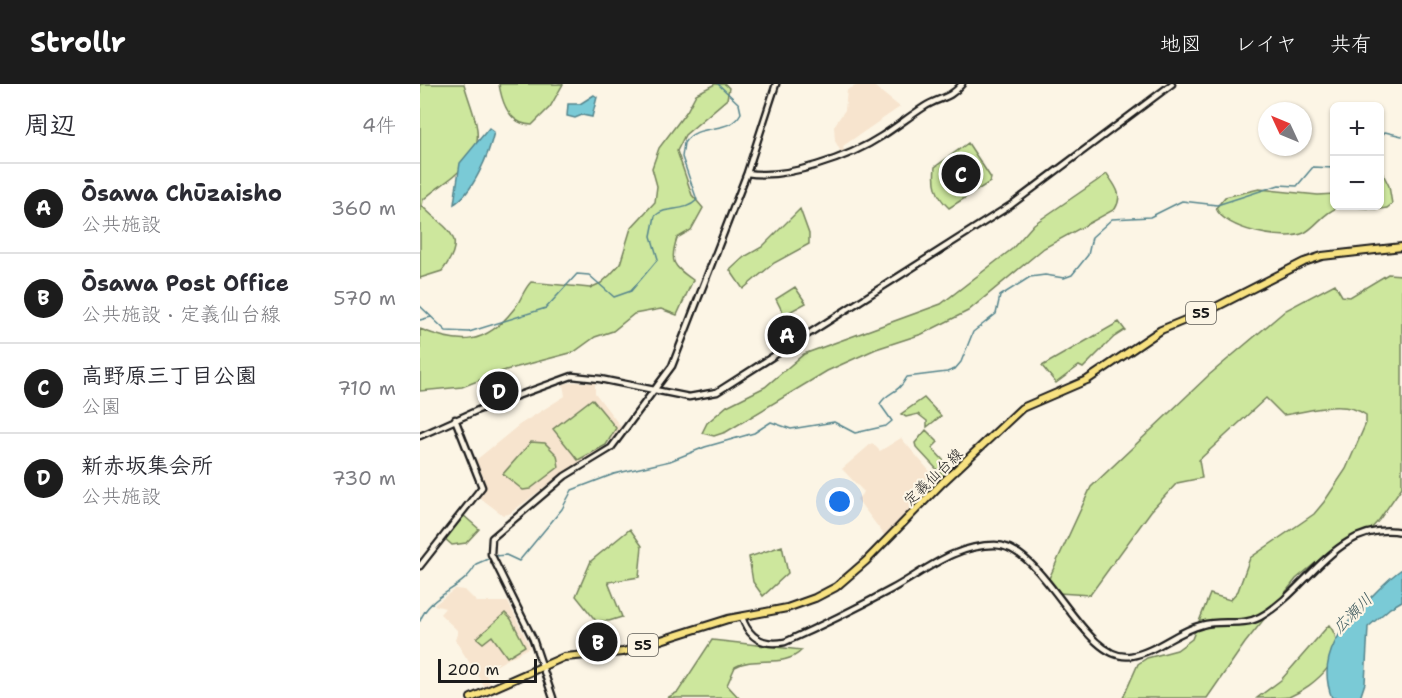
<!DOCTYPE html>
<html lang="ja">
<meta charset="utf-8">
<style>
body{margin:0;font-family:"Shantell Sans","Klee One",sans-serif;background:#f7f7f7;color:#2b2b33}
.controls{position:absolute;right:18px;top:18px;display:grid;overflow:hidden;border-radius:9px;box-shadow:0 2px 4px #0004}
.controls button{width:54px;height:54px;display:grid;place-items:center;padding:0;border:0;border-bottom:2px solid #e1e1e2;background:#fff;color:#2b2b33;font:30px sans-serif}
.compass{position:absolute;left:838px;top:18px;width:54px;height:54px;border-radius:50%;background:#fff;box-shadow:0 2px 4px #0004;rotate:314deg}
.scale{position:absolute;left:18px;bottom:15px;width:99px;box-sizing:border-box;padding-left:6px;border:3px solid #1c1c1c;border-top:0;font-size:16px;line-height:21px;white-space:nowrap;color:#1c1c1c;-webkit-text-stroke:4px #fcf5e5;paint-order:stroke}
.you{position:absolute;left:420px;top:418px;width:21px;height:21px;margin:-15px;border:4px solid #fff;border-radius:50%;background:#1a73e8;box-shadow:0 0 0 9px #1a73e833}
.badge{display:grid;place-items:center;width:39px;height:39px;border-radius:50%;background:#1c1c1c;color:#fff;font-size:20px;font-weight:700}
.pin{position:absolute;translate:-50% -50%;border:3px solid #fff;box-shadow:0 2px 6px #0006}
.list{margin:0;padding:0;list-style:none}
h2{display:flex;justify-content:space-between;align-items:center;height:78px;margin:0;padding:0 24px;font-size:26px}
h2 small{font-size:20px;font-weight:400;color:#7c7c81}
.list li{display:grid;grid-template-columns:39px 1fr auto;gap:18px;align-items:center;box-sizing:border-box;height:90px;padding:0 24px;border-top:2px solid #e1e1e2}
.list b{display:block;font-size:22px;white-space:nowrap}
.list p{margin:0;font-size:20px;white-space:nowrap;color:#7c7c81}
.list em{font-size:20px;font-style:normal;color:#7c7c81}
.map{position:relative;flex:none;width:982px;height:614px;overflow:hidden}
header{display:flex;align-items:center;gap:36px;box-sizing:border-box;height:84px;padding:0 30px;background:#1c1c1c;color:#fff}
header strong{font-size:28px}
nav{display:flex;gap:33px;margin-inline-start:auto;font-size:21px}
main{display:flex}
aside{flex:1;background:#fff}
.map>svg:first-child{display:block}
.built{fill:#f7e4ce}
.green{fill:#cde79d;stroke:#74825c;stroke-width:1.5}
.water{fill:#7acad6;stroke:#54848c;stroke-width:1.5}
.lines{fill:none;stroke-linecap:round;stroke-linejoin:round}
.stream{stroke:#54848c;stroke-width:1.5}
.minor-casing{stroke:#1c1c1c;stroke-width:9}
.major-casing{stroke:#1c1c1c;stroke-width:10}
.minor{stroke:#fcf5e5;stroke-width:4.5}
.major{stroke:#f8e281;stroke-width:6}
.labels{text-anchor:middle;stroke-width:4.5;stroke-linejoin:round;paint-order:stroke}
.shield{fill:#fcf5e5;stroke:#5f5d58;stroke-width:1.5}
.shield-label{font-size:14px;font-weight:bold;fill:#1c1c1c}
.street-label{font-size:15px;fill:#1c1c1c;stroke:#fcf5e5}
.water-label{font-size:16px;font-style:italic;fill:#3d595d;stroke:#fcf5e5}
</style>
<header>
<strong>Strollr</strong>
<nav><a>地図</a><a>レイヤ</a><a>共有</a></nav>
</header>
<main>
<aside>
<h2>周辺<small>4件</small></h2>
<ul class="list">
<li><span class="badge">A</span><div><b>Ōsawa Chūzaisho</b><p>公共施設</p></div><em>360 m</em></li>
<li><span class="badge">B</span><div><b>Ōsawa Post Office</b><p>公共施設 · 定義仙台線</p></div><em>570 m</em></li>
<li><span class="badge">C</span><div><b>高野原三丁目公園</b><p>公園</p></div><em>710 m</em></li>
<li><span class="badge">D</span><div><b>新赤坂集会所</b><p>公共施設</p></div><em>730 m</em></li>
</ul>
</aside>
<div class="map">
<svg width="982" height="614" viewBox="0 0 982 614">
<rect width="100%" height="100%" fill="#fcf5e5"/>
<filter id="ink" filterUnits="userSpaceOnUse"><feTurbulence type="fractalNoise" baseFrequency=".0167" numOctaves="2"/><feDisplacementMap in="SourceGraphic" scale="12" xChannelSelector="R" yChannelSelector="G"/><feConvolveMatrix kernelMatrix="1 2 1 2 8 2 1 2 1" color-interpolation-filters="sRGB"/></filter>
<g filter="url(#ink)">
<path class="built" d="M440,0h15v3l25,20 -57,39 1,5 -3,1 -6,-11 -1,-15 11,-16 2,-20z
M154,298l21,1v10l26,34 -20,25 -32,17 -60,45 -6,1 -24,-18 7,-11 -10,-26 43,-35 46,-29 -2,-12z
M481,354l38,44 -54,54 -28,-37 7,-7 -22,-23 30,-26 8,8z
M35,505l10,1 12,12h31l22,45 -42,23 -3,3 5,11 -5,3 -30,-47 3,-9 -18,-17 5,-6 -11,-3z"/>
<path class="green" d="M0,0h44c11,38 27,60 -8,90 -10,9 -23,16 -33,26l-1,6c23,24 48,29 20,65l-22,7z
M79,0h64l-13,23 -18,18c-23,0 -30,-22 -33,-41z
M295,0h10l4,4 -2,11 -42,36 -8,16 15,44 11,13 -12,22 -14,8c-8,24 -4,28 16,42l-16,35 -16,-6 -27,5 -21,17 -18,6 -21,15 -68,18 -44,17 -42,4v-62c40,16 65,17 94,-20 7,-8 9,-19 17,-27l59,6 11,-5 9,-8 10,-11 11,-36 24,-26 2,-16 -5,-18 7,-20 28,-37 9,-17z
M548,59l23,35 -1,4 -41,26c-13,-12 -16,-24 -14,-41z
M960,84l9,18 3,18 -5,4c-16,4 -34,-5 -50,0 -14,5 -21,19 -33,25 -19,9 -81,-4 -88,-25l9,-11 34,-8 59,6 16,-1v12h46z
M687,90c8,12 17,21 8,35l-71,39 -76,63 -46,23 -46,15 -49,22 -101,61 -12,4 -12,-3 5,-10 20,-17 38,-19 39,-33 137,-50 71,-55 22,-25z
M380,125l9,25v10l-35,19 -31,26 -13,-19 14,-13 18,-10z
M968,190l14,1v212l-23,33 -10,11 -39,20 -34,28 -51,64 -38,55h-84l15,-34 9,-6 30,-8 15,-11 18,-45 20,6 8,-9 12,-33 64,-44 10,-12 22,-33 20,-46v-8c-24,-17 -56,-3 -83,0l-17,-17 -67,62 3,18 -25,5 -26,28 -61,84 -32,-2 -12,-8 45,-98 118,-112 77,-65 49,-26 7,12 8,1z
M375,203l11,16 -22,12 -8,-16z
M699,238l6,8 -11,7 -31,31 -4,-2 -23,17 -14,-17z
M504,314l17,18 -14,11v-6l-9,-7 -12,3 -5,-3z
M172,315l24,29 -10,17 -28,15 -25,-31z
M506,346l12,12 -6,6 12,13 -2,3 6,6 -4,7 -28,-30 -1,-4z
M111,358l14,1 12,12 2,12 -29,22 -7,1 -20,-16z
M43,431l16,14 -13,14 -14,2 -8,-7z
M210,445l12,17 -3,31 -31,5 14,35 -13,4h-13l-20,-25 15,-35z
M362,462l6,27 -25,23 -10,-14 -4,-25z
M85,529l6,6 14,27 -18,11 -15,-21 -9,7 -6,-5z
M909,541c24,30 -15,61 -40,72 -8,1 -23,1 -32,1l24,-18z
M292,556l90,10c-18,19 -47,5 -67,17l-8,18 12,13h-72l11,-6z"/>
<path class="water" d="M174,11l3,2 -5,20 -10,-2 -7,3 -8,-2 1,-12h12z
M69,44l5,4c-5,22 -21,61 -40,72l6,-41z
M982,485v32l-12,7 -22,19 -3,56 -5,15h-28c-17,-42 12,-73 39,-101 10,-10 19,-20 31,-28z"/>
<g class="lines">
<path class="stream" d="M960,53l5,-5 17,4
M0,222l26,25 23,1 77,-24 31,-34 12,1 25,22 17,-6 27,-32 -7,-23 4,-20c12,-11 29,-3 42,-16l-15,-43 2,-14c14,-22 45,-7 57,-30l-2,-9 -21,-20
M0,236l11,-3
M75,472l11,-1 13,6 43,-52 10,-19 42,-16 56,-13 35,-14 49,-14 17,-11 20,7 43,-7 21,11 31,-7 6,-5 -12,-17c8,-13 17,-9 27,-27l40,-5 8,-3 6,-7 12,-30 23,-18 4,-18 30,-19 15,-2 19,3 8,-3 16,-20 4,-18 20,-18 38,-2 32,-16 35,4 62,-20 18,1 16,-19 21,1
M0,537c9,-27 45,-32 56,-57l14,-6"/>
<g class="minor-casing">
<path id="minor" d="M327,89c39,7 103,-16 135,-37 14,-9 28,-20 42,-29 15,-10 25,-7 38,-23
M0,352l58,-26 94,-34 28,3 89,18 28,-5 294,-187 161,-121
M0,482l62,-79 -27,-68
M322,533c7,22 22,29 43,25 36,-16 72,-34 107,-53 33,-18 62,-44 103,-44 50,0 88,119 136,111 25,-4 46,-25 71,-31 19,-6 40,2 58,-8 49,-27 77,-98 142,-85
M133,614l-20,-59 -42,-85 1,-16 73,-62 46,-28 61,-82 75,-193 29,-89"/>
</g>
<g class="major-casing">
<path id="major" d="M51,614l93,-41 59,-5 105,-33 59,-11 28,-10 21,-11 30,-26 76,-78 80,-75 65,-28 74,-50 53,-22 90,-46 18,-6 80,-9"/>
</g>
<use href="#minor" class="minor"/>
<use href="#major" class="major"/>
</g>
</g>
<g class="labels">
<g class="shield">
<rect x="766" y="218" width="30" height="22" rx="4.5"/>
<rect x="208" y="550" width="30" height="22" rx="4.5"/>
</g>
<g class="shield-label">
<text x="781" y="234">55</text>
<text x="223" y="566">55</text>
</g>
<g class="street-label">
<text transform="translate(513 393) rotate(-44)" y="5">定義仙台線</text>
</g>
<g class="water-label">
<text transform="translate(932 529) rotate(-45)" y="6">広瀬川</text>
</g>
</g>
</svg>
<div class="controls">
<button>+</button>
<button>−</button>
</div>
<svg class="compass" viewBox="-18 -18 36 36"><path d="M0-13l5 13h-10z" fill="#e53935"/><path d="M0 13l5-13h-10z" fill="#7c7c81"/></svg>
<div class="scale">200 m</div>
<div class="you"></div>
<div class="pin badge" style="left:367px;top:251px">A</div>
<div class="pin badge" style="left:178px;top:558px">B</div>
<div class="pin badge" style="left:541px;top:90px">C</div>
<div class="pin badge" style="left:79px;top:307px">D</div>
</div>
</main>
